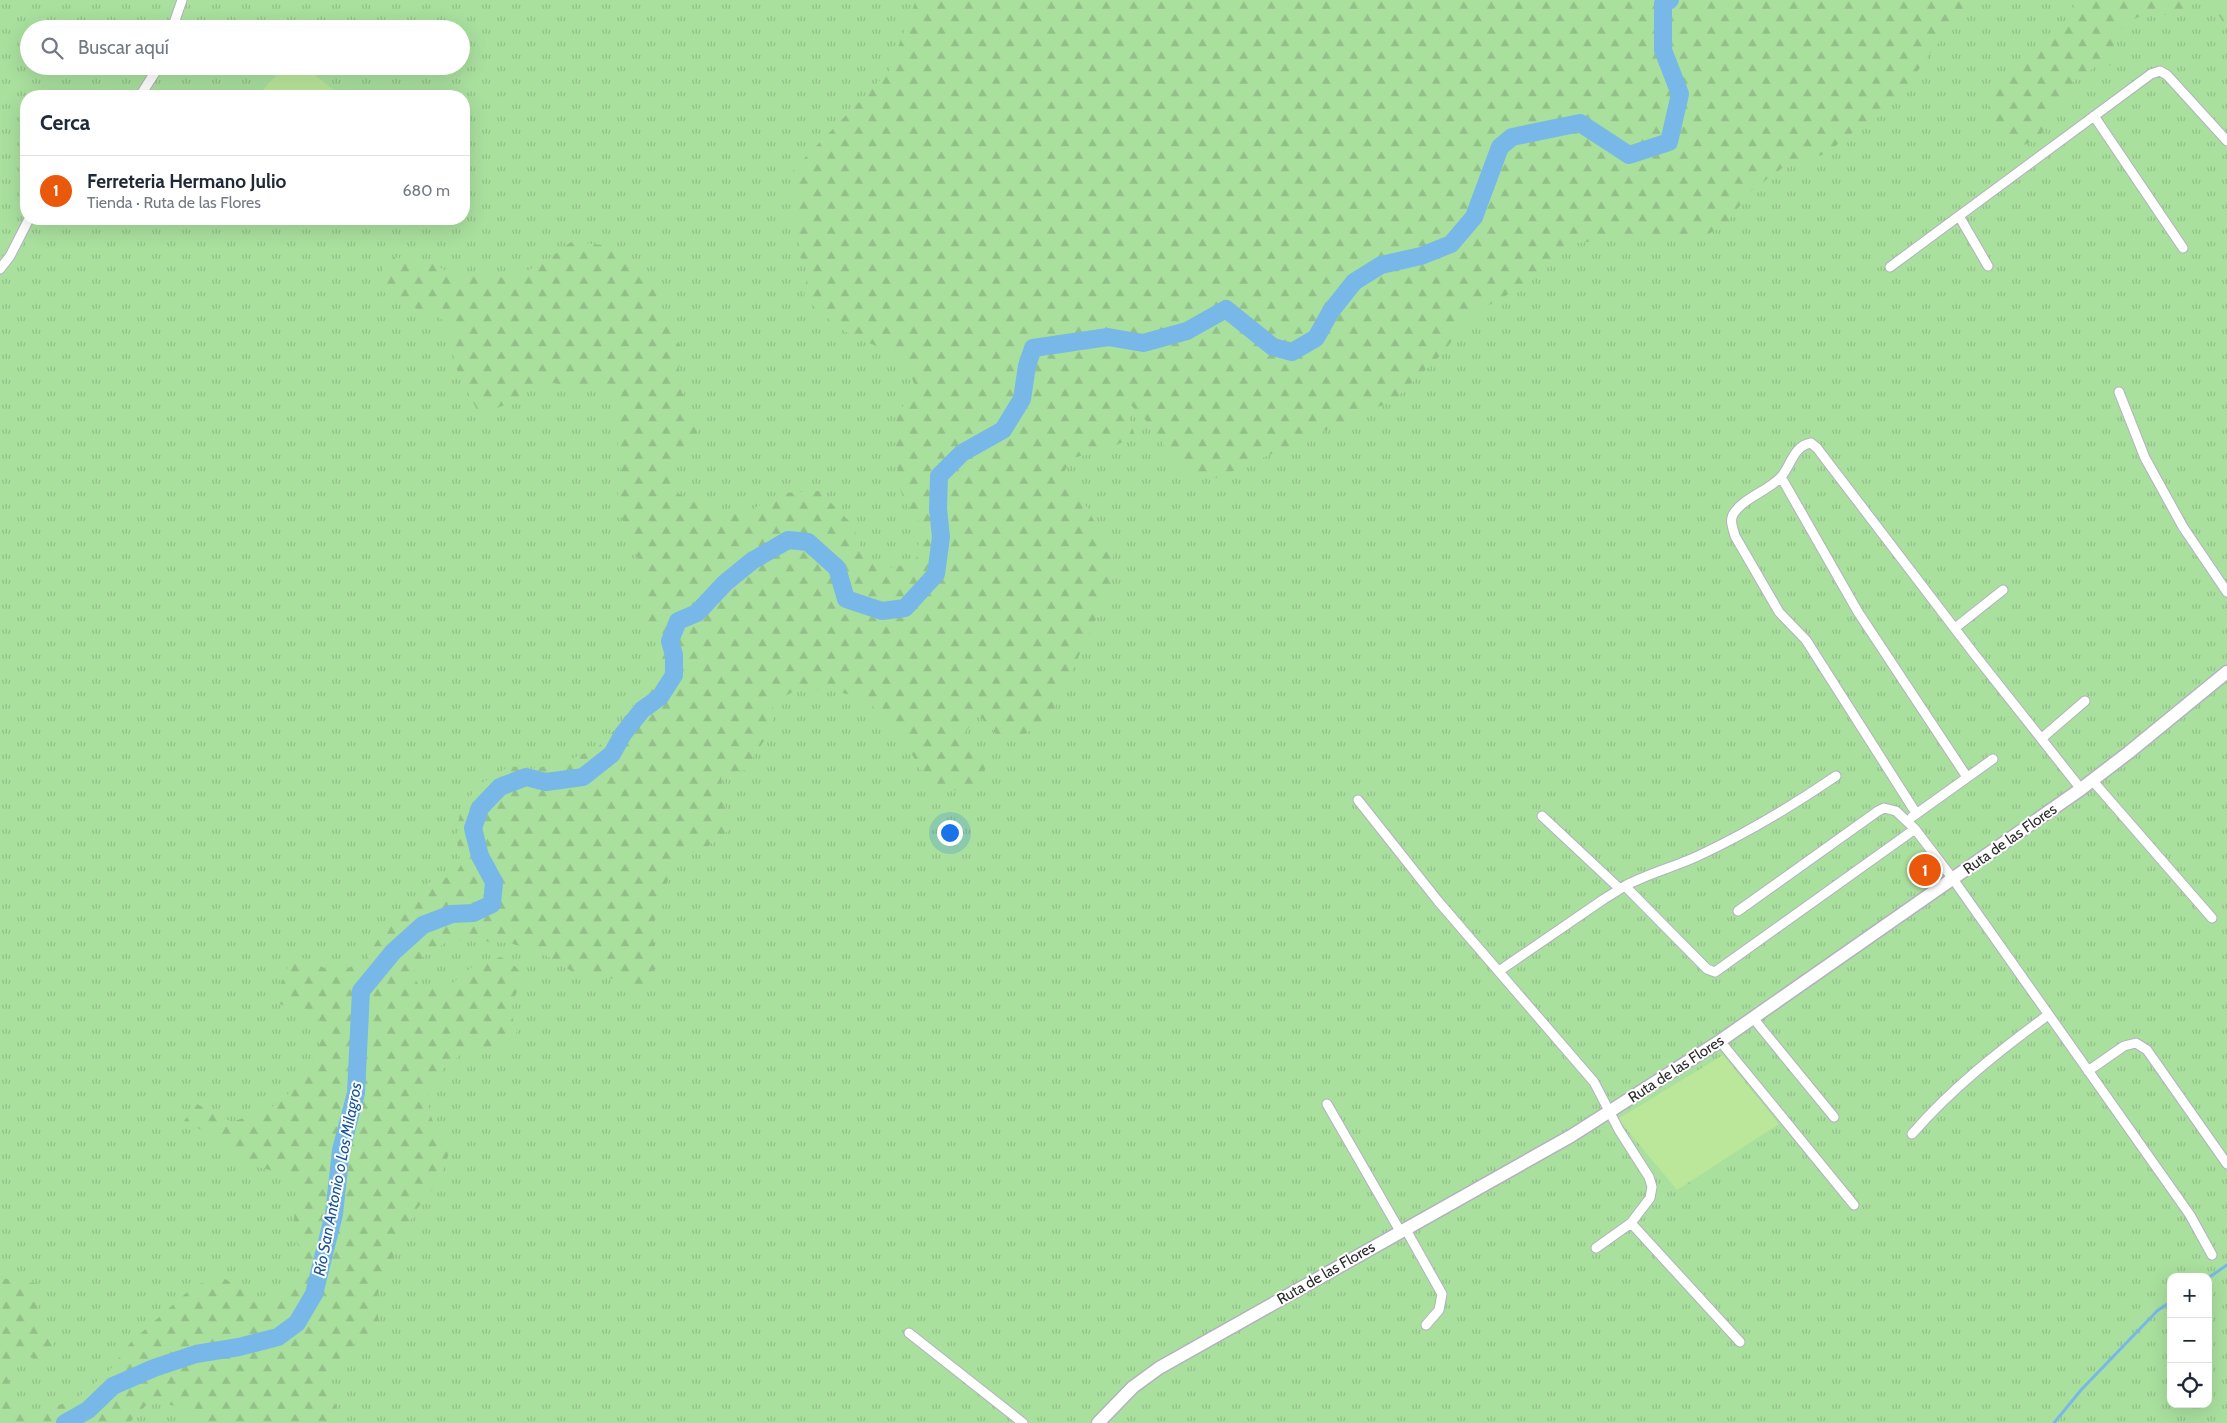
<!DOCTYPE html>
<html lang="es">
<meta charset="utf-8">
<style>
body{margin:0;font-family:Cabin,sans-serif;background:#f6f6f7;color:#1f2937}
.controls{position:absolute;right:15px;bottom:15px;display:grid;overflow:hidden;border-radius:10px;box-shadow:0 5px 20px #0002}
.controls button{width:45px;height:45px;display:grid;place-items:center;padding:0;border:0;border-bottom:1px solid #e0e1e3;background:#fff;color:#1f2937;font:25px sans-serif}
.you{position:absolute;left:949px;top:832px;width:18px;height:18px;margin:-12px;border:4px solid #fff;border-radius:50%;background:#1a73e8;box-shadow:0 0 0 8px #1a73e833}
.badge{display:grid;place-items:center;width:32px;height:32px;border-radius:50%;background:#ea580c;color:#fff;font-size:16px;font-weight:700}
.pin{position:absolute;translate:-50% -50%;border:2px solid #fff;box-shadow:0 1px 5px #0006}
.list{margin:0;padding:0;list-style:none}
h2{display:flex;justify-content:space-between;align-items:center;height:65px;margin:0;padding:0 20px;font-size:21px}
h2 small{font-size:16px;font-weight:400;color:#747a83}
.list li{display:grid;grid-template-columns:32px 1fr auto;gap:15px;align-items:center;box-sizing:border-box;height:70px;padding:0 20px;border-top:1px solid #e0e1e3}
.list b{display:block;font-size:19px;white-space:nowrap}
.list p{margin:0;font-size:16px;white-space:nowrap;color:#747a83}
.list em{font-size:16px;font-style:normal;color:#747a83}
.icon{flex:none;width:28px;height:28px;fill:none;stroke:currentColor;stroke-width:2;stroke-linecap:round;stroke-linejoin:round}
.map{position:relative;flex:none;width:2227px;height:1423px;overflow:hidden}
.search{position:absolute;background:#fff;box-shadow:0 5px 20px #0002;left:20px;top:20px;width:450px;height:55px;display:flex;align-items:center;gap:12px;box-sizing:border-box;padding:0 18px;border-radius:28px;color:#747a83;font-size:19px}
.panel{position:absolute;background:#fff;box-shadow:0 5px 20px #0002;left:20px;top:90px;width:450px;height:135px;border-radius:20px}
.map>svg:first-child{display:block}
.grass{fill:url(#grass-tufts);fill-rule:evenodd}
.forest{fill:url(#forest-firs)}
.pitch{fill:#bae79a}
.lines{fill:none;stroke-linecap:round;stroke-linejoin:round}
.stream{stroke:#77b8e9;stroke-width:3}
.river{stroke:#77b8e9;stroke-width:18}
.minor-casing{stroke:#b2b2be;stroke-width:11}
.secondary-casing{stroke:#b2b2be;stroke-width:15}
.minor{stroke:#fff;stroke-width:9}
.secondary{stroke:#fff;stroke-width:12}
.labels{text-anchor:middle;stroke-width:4;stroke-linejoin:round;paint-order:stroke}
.street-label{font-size:15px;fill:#2b2b2b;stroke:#fff}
.water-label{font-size:16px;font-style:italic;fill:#145497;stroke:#fff}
</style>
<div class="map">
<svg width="2227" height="1423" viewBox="0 0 2227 1423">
<defs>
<pattern id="grass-tufts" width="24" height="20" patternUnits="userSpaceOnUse" patternTransform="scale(1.25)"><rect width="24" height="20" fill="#a9e09e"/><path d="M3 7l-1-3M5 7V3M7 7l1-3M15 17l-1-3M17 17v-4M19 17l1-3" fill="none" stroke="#92c088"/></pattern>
<pattern id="forest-firs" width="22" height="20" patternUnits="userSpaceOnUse" patternTransform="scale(1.25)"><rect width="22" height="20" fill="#a9e09e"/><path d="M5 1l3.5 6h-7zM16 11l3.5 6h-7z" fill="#92c088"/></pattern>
</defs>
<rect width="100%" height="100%" fill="#ece9de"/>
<path class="grass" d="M0,0h2227v1423h-2227zM29,29h432v37h-432zM26,96h438v123h-438zM2171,1277h37v127h-37z"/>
<path class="forest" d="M916,0h1061l-22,20 -58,79 -72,55 -40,12 -33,24 -27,35 -24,13 -52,-2 -74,7 -45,39 -62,35 -24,35 -50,48 -177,78 -25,1 -23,-24 -13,-24 -34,-35 13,40 -29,14 -34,8 -8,14 21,32 28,52 -2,31 -62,133 -28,16 -24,-1 -19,-21 -18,27 28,23 -14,23 -39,7 -32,-55 -37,-40 -31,-8 -34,-3 -28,14v25l-28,43 -24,4 2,25 10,28 -25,19 -36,16 -11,48 -10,16 6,35 -12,31 -31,-13 -38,-5 -32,-20 -34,-11 -58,-4 -28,17 -12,18 10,16 27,-4 29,-24 23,-5 15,10 9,11c-12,20 -18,29 -8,53l-10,21h-15l-19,-6c-27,20 -55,35 -41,73 5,15 6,19 19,28l-11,33 -23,29 -16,27 -10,32 -14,27 1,23 5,16 -8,6 -12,-3 -22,19 -24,26 17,19 8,22h-147l-11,-14 -32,-10 -23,24h-129v-145l41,6 -3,30 16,30 -5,19 -23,-7 -20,17 10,26 14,10 16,2 18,-8 17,-8 28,-24 22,-29 63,-56 26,-10 37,22 17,6 19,-17 8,-33 -6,-17 -1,-26 9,-11 -3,-15 -30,-15 -23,-6 -32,-27 -31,-16 13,-17 35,18c10,-4 23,-6 33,-11 35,-18 49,-53 63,-87l-55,-23 21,-47 41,19 29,-11 24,-39 40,-40 27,-8 6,-10 -5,-28 4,-24 17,-27 33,-20 22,3 33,-7 33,-15 20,-21 24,-33 21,-12 -2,-38 -18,-29v-37l-13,-45 -14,-23 5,-40 -5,-40 1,-31 -21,-10 -22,2 -20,-7 -25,7 -15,12 -35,12 -24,-48 -6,-41 -13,-10 -50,-16 -4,-32 12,-10 37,6 18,9 61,6 32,-14 29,-22 42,4 36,29 14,37 20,39 -7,28 23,50 -22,30 -3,33 40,17 28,6 41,-22 36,-2 34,34 10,31 30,12 23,-7 5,-36 -18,-28 -5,-14 -3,-55 3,-15 18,-25c-17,-46 -36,-35 -70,-56 -15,-9 -28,-23 -42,-34l4,-29 -8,-12 -7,-87 96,-99z
M2077,0h122l-24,16 -27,-3 -19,8 -14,15 -3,29 -17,2 -21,14 -36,58 -26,11 -28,-27 13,-41 71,-63z
M2209,0h18v28z"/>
<path class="pitch" d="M285,66h20l35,30h-83z
M1723,1055l56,69 -102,66 -59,-71z"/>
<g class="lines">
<path class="stream" d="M1662,0l1,4
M2208,1278l19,-13
M2054,1423l27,-33 77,-80 13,-8"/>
<path class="river" d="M65,1423l23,-13 25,-24 41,-18 42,-14 43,-7 39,-10 19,-14 17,-29 20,-80 7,-64 15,-57 5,-102 32,-39 30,-27 29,-11 21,-1 19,-9 2,-22 -14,-26 -7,-28 7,-20 20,-21 26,-10 20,5 37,-5 29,-23 11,-20 19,-24 18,-13 14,-22v-20l-4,-14 8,-20 19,-8 28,-30 27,-22 36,-21 20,2 29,26 9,31 36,12 23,-3 31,-34 5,-37 -3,-28 1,-33 23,-23 41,-23 19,-31 5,-33 6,-18 75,-11 35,6 44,-12 39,-22 47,38 19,5 24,-14 15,-27 23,-29 27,-17 40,-9 30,-12 23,-27 26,-70 12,-10 68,-14 49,32 40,-13 11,-48 -17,-44v-46l7,-4"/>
<g class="minor-casing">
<path id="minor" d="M172,29l10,-29
M140,96l19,-30
M2094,116l89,132
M1959,216l29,50
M1890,267l261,-193 9,-3 7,4 60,66
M0,269l10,-13 19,-37
M2119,392l26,66 38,69 44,65
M1781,477l77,135 109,165
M1955,628l48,-38
M2042,738l43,-37
M2092,780l120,138
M1358,800l80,101 156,181 25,48 30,47 3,10 -2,11 -19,25 -35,25
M1916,813l-110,-173 -27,-28 -44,-76c-2,-8 -6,-16 -1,-23 11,-16 34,-22 47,-36 10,-11 12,-31 30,-34l6,5 158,207 106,134
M1542,816l78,73
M1912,817l81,-58
M1625,886c24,-13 50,-19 75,-31 49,-23 92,-49 136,-79
M1738,911l140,-100 6,-3 12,3 19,18 38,50 237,336 22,40
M1499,971l105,-72 21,-13 82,83 8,3 200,-143
M1753,1018l81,99
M1720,1041l134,164
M2088,1071l36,-25 12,-3 11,7 80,114
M1327,1104l73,127
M1912,1134c40,-46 87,-83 136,-119
M1631,1223l109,119
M1405,1228l37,66 -3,16 -13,15
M909,1333l114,90"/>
</g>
<g class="secondary-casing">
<path id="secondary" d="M1098,1423l35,-36 26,-19 412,-232 149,-95 361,-252 47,-36 99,-81"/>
</g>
<use href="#minor" class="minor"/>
<use href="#secondary" class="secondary"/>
</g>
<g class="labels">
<g class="street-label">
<text transform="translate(2010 839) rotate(-35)" y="5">Ruta de las Flores</text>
<text transform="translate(1676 1069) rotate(-33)" y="5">Ruta de las Flores</text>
<text transform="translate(1326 1273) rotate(-30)" y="5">Ruta de las Flores</text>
</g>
<g class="water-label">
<text transform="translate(337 1179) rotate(-79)" y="6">Río San Antonio o Los Milagros</text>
</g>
</g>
</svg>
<div class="controls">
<button>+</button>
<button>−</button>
<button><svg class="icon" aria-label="locate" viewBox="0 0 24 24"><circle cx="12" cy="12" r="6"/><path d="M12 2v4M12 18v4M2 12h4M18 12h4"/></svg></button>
</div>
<div class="you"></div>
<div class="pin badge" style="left:1925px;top:870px">1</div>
<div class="search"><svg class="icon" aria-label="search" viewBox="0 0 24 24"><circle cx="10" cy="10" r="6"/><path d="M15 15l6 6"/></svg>Buscar aquí</div>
<section class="panel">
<h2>Cerca<small></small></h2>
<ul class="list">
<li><span class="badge">1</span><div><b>Ferreteria Hermano Julio</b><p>Tienda · Ruta de las Flores</p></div><em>680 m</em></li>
</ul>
</section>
</div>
